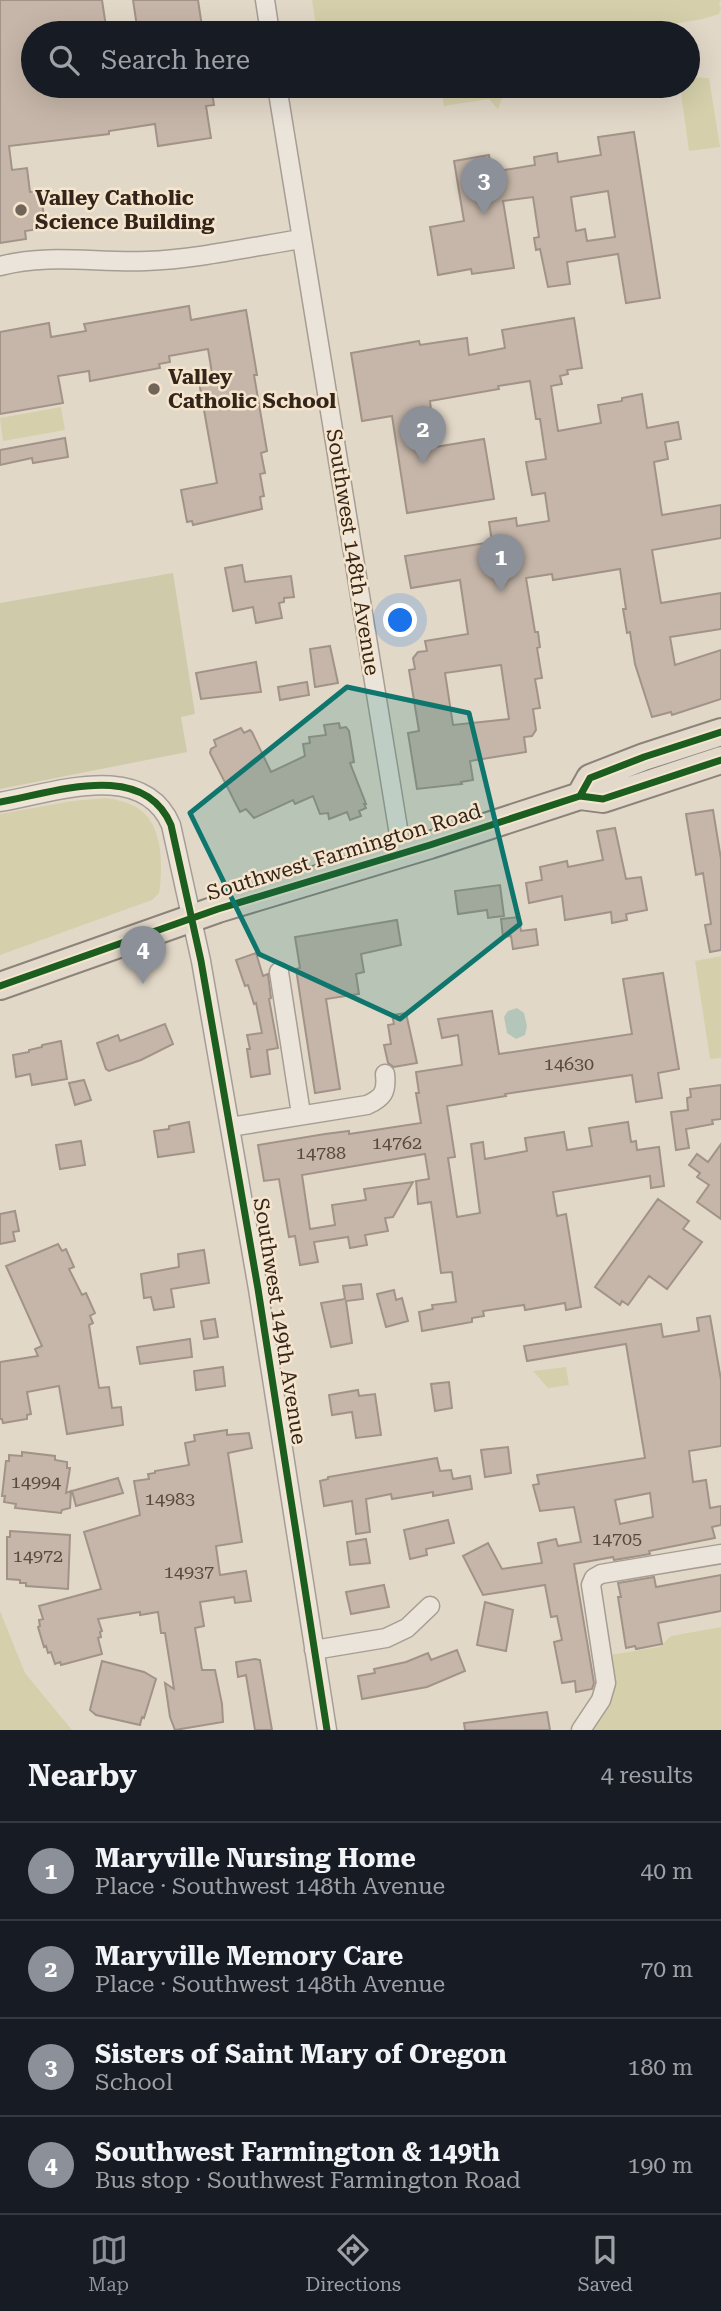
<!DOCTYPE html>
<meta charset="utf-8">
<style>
body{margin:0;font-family:"Roboto Serif",serif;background:#20242c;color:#f1f3f6}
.you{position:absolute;left:401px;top:621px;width:24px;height:24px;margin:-18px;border:5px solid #fff;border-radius:50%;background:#1a73e8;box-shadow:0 0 0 10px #1a73e833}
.badge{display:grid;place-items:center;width:46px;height:46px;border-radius:50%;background:#8c9099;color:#fff;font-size:23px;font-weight:700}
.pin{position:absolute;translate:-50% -58px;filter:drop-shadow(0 2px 4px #0008)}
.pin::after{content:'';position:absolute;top:37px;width:24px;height:21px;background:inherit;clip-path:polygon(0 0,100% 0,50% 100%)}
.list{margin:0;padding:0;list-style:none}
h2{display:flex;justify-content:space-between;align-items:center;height:91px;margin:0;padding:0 28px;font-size:30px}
h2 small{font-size:23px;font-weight:400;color:#9ea1a6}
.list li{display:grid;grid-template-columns:46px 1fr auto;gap:21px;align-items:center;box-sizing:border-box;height:98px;padding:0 28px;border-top:2px solid #363941}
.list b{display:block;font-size:26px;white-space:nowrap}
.list p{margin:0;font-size:23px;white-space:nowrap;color:#9ea1a6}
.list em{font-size:23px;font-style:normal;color:#9ea1a6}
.icon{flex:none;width:38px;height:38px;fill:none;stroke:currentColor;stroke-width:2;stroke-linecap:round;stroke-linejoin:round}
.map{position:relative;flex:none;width:721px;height:1730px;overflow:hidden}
.search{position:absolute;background:#171b24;box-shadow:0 7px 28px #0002;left:21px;right:21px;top:21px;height:77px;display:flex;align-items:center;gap:18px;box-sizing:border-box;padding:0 24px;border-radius:38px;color:#9ea1a6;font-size:26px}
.sheet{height:483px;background:#171b24}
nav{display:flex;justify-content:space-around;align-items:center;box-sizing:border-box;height:98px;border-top:2px solid #363941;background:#171b24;font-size:19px;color:#9ea1a6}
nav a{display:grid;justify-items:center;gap:4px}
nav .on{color:#8c9099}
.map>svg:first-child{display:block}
.green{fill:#d5d0ab}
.cemetery{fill:#cecaaa}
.water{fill:#b4c6b9}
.building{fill:#c6b6a9;stroke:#a29388;stroke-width:2;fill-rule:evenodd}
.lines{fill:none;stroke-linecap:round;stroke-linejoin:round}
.minor-casing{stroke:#a79d92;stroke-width:21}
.primary-casing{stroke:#8c8379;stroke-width:30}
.minor{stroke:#eae4db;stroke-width:18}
.primary{stroke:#e2d9cb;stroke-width:26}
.cycleway-casing{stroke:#f5e5cd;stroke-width:11}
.cycleway{stroke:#1b5e20;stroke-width:7}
.marked{fill:#0f766e;fill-opacity:0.2;stroke:#0f766e;stroke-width:5;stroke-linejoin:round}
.poi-dot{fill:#716458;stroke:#f5e5cd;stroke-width:2.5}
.labels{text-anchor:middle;stroke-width:5;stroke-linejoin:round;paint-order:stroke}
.number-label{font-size:18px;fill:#58493f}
.poi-label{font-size:21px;font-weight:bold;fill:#34251c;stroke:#f5e5cd;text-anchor:start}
.street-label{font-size:21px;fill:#34251c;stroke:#f5e5cd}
</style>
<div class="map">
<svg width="721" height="1730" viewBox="0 0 721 1730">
<rect width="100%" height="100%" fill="#e2d8c8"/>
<path class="green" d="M312,0h409l-2,3 2,6 -2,5 -16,5 -86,14h-300z
M688,77l21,1 11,69 -31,4 -9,-65h8z
M440,86h70l-6,7 -6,16 -9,-10 -45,7z
M61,407l4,23 -62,11 -3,-23z
M106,798c13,2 27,5 37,14 20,18 20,56 16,81l-7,7 -152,55v-141l72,-13z
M721,956v102l-11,1 -15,-98z
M566,1367l3,18 -21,3 -15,-17z
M0,1611l25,62 47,57h-72z
M721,1627v103h-130c23,-34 26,-34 19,-75l49,-8 12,-11z"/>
<path class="cemetery" d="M173,573l22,141 -14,3 6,35 -187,37v-186z"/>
<path class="water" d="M517,1008l7,5 3,13 -2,9 -9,4 -9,-6 -3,-16 4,-6z"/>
<path class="building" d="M0,0h102l5,33h-74v53h178l3,19 -8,1 5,32 -53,8 -3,-22 -46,7v3l-100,12 3,24 15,-2 3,24 10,-1 6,37 -21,3 1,8 -26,4z
M133,0h65l5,33h-65z
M634,132l26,166 -34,5 -8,-49 -51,8 3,22 -22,3 -8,-38 -4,1 -2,-12 5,-1 -6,-40 -30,4 11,67 -42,6 -1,-5 -33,6 -8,-48 34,-6 -10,-60 35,-6 3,17 43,-7 -1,-8 23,-4 1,9 43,-7 -3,-18zM608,191l7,46 -28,4 -2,-12 -9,2 -5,-34z
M189,306l2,14 55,-10 11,65h-3l13,76 -6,2 4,20 -5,1 4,22 -4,1 2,12 -69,16 -1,-4 -5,1 -6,-32 36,-7 -18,-101 14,-3 -5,-30 -39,7 1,6 -11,2 1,4 -70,13 -1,-10 -31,5 5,27 -63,11v-82l49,-9 2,14 35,-6 -2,-7z
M574,318l8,50 -15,2 1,4 -8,2 2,8 -11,2 7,45 43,-8 -3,-18 24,-4v-3l20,-4 5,34 31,-6 3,17 -16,3 3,17 -14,3 8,53 59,-10v33l-69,12 9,53 60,-10v36l-51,8 5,28 46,-15v49l-49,16 -1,-3 -19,5 -17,-53 -5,-32 -3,1 -4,-24h3l-6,-40 -67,11 -1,-6 -26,4 9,54h3l2,15 -3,1 5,30 -7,1 5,29 -7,1 3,21 -4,6 -8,1 2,15 -56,9 3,19 -12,2 1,2 -45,5 -9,-56 11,-2 -10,-61 6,-1 -2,-11 5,-6 9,-1 -2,-10 43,-7 -8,-54 -49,8 -6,-32 87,-14 -3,-20 27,-4 1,8 32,-5 -4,-28 -13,2 -6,-33 20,-3 -6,-40h-4l-6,-38 -32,5 1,3 -69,12 5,46 49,-8 10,60 -87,14 -15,-97 -30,5 -11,-68 68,-12 1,4 47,-7 2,17 36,-7 -3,-18zM501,665l8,54 -56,6 -8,-52z
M65,438l3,19 -35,6 -1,-5 -32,7v-15z
M242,565l3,17 46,-6 3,21 -10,1v4l-5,1 3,15 -26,5 -3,-16 -20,4 -8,-43z
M330,646l8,37 -23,4 -5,-38z
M256,662l5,30 -60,7 -5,-26z
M307,682l2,13 -29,5 -2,-13z
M339,723l1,5 6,-1 3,4 5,31 -4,1 16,41h-2l2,4 -7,3 2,5 -11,4 -3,-8 -18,7 -1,-6 -8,1 -7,-18 -18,8 -2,-4 -39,18 -8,-9 -6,3 -30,-59 1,-4 5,-3 -2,-6 27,-12 3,5 6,-3 2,2 19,40 34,-16 -2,-12 7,-1 -1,-6 17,-2 -2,-10z
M713,810l8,49v91l-11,2 -5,-27 6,-1 -8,-51 -7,2 -10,-61z
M615,828l11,51 15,-2 6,33 -21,4 1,6 -15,3 -1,-11 -46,8 -3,-24 -33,7 -3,-20 16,-3 -2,-13 27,-6 1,6 35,-7 -6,-29z
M500,885l4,31 -16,2 -1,-8 -29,4 -3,-23z
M519,917l2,14 15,-2 2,16 -25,4 -2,-13 -8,1 -2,-18z
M397,920l4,25 -40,9 3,18 -8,2 3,20 -33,5 14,90 -25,4 -19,-124 4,-1 -5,-31z
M256,953l7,23 5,-2 3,24 -2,1 9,49 -11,2 3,24 -19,3 -4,-28h3l-3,-14 15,-2 -6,-30 -2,1 -6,-19 -3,1 -9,-26z
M663,973l16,96 -21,4 4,25 -26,4 -4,-27 -127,19 1,2 -59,10 8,51 -7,1 9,59 23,-4 -9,-69 12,-2 2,17 42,-8 -2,-13 39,-6 3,18 25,-4 -3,-18 39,-6 3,20 5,-1 1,9 22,-3 5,39 -13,2 -1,-12 -97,16 4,24 9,-2 15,93 -15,3 -1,-7 -40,7 -1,-5 -41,6 1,5 -12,2v4l-50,9 -3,-19 14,-3 -1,-4 24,-3 -4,-30 -11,1 -10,-71 -13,2 -2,-23 13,-2 -4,-25 -123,21 8,54 25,-4 -3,-20 34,-5 -2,-11 49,-7 -20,35 -8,1 3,13 -23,4 2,10 -17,3 -2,-11 -34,5 4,20 -18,3 -5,-29 -6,1 -10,-58 -15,2 -6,-36 67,-11 24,-3v3l72,-11 -5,-30h3l-3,-21 46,-7 -4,-30 -16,3 -4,-19 54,-8 7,43 133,-20 -9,-55z
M406,1013l11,50 -23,4 -6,-4 -4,-18 7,-1 -3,-19 6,-1 -2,-9z
M165,1024l8,20 -32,16 -32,11 -3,-2 -9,-26 21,-8 2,6z
M61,1041l6,38 -35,6 -2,-11 -14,3 -3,-22 16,-3v-2l13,-3v-2z
M84,1080l7,20 -16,5 -6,-22z
M721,1085v34l-9,1 1,4 -27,5 3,19 -13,2 -5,-38 17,-2 -1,-12 4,-1 -1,-8z
M189,1122l5,30 -36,5 -4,-26 15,-2v-3z
M81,1141l4,24 -25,4 -4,-24z
M721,1144v75l-24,-17 12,-17 -12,-8 3,-4 -11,-8 8,-11 11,8z
M658,1199l31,22 -6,8 19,13 -35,47 -18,-13 -21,29 -6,-4 -2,4 -25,-18z
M15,1211l4,20 -6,1 2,9 -15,3v-30z
M58,1244l4,7 4,-2 8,18 -5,2 13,26 4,-2 9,20 -5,3 3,7 -4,2 10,63 10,-1 3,21 9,-1 2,18 -56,9 -8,-48 -32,6 4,22 -4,1v4l-24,4 -1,-4h-2v-57l38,-6 -3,-7 7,-3 -36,-80z
M204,1250l5,33 -38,6 3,18 -20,3 -3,-13 -7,1 -3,-24 38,-7 -1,-13z
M361,1284l2,15 -17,2 6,42 -21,4 -10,-44 24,-4 -2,-13z
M394,1290l2,10 6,-2 6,23 -22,6 -9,-33z
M710,1316l11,64v66l-32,5 4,31 13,-2 4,28 11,-2v19l-9,2 3,11 -66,13 1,3 -36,6 -1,-3 -39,7 20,119 -2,6 -16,3 -1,-11 -13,2 -8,-41 8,-2 -5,-24 -6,1 -6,-32 -62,10 -20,-39 25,-13 14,26 40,-6 -4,-20 18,-4 2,7 23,-4 -7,-35 -34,4 -7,-26 6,-1 -2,-9 108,-17 -19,-114 -99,17 -3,-15 137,-22 2,13 36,-6 -2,-13zM650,1493l3,24 -33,7 -5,-24z
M215,1319l3,18 -14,2 -3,-18z
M190,1339l2,18 -52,7 -3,-17z
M223,1367l2,19 -29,4 -2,-19z
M449,1382l3,26 -17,3 -4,-27z
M358,1390l1,6 16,-2 6,41 -25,3 -4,-26 -20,3 -3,-20z
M227,1430v5l22,-2 3,15 -24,5 14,89 -26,4 4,29 26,-4 5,30 -16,2 -1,-6 -34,5 4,24 -9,2 7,42h13l7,34 1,18 -48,8 -5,-13 -5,-34 9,6 -9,-56h-4l-3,-21 -18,3v-3l-42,7 4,12 -2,1 1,5 -3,1 4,16 -41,11 -1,-3 -5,2 -4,-12 -3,1 -2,-7 -2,1 -6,-20 2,-1 -1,-6 4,-1 -4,-13 62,-17 -17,-57 56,-17 -6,-34 15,-2 -1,-5 7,-1v-2l34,-6 -4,-22 10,-2 -1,-6z
M508,1447l3,26 -26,4 -4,-27z
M22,1452l33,4v4l12,2v6h3l-4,25 5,-2 -1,17 -8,2 -1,3 -46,-5 1,-4 -12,-2 1,-6h-3l4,-35h3v-6l13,1z
M437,1458l3,13 11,-1 2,9 17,-3 2,13 -39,7v-4l-41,7 -1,-5 -25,5 4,33 -14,2 -4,-33 -28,5 -4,-25 8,-2v-2z
M118,1478l5,15 -47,13 -4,-15z
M448,1520l6,23 -28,6 1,6 -17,4 -6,-29z
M10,1531l60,4 -2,54 -42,-3v-3h-6v-3l-13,-1v-42h3z
M366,1539l4,24 -20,2 -3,-23z
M721,1575v36l-63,12 4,21 -26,5 -1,-3 -9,2 -8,-51h3l-3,-14 36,-6 2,10z
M384,1585l5,22 -38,7 -5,-22z
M485,1602l28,8 -7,41 -29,-6z
M457,1650l8,21 -38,16 -65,12 -4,-23 17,-3 -1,-4 32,-7 22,-9 3,7z
M255,1659l5,1 12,70h-17l-9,-55 -8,2 -2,-15z
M102,1661l42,11 12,7 -12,39 -2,-1 -2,8 -44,-10 -6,-5z
M547,1712l3,18h-85l-1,-7z"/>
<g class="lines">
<g class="minor-casing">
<path id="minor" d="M265,0l5,33
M277,86l125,767
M0,266c49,-13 96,-3 146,-5 52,-2 104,-14 155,-22
M0,802c53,-9 143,-43 171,23l30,136 57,328 69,441
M279,972l22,142
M230,1127l137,-22c16,-7 20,-13 18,-31
M314,1650l72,-12 21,-10 23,-22
M581,1730l20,-30 5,-17 -15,-98 3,-7 7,-4 120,-20"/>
</g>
<g class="primary-casing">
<path id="primary" d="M580,796l10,-18 54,-21 77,-25
M0,986l218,-77 212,-64 150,-49 23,3 118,-39"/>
</g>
<use href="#minor" class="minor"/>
<use href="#primary" class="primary"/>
<g class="cycleway-casing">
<path id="cycleway" d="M580,796l10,-18 54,-21 77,-25
M0,802c53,-9 143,-43 171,23l30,136 57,328 69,441
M0,986l218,-77 212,-64 150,-49 23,3 118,-39"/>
</g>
<use href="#cycleway" class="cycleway"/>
</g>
<path class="marked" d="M347,687l122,26 51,211 -120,95 -141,-65 -69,-141z"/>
<g class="poi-dot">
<circle cx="21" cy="210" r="7"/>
<circle cx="154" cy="389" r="7"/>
</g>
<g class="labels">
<g class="number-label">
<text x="569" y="1070">14630</text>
<text x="397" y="1149">14762</text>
<text x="321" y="1159">14788</text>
<text x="36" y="1488">14994</text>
<text x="170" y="1505">14983</text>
<text x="617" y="1545">14705</text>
<text x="38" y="1562">14972</text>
<text x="189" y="1578">14937</text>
</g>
<g class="poi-label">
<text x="35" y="205">Valley Catholic<tspan x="35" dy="24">Science Building</tspan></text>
<text x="168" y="384">Valley<tspan x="168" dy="24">Catholic School</tspan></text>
</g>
<g class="street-label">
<text transform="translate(353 552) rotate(81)" y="7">Southwest 148th Avenue</text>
<text transform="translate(344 852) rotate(-17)" y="7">Southwest Farmington Road</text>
<text transform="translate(280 1321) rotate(81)" y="7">Southwest 149th Avenue</text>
</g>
</g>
</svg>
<div class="you"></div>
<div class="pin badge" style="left:501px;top:592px">1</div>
<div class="pin badge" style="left:423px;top:464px">2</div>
<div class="pin badge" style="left:484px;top:215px">3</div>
<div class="pin badge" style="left:143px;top:984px">4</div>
<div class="search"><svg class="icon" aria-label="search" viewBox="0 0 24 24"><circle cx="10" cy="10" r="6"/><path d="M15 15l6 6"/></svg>Search here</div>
</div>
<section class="sheet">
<h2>Nearby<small>4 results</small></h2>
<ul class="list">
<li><span class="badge">1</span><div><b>Maryville Nursing Home</b><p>Place · Southwest 148th Avenue</p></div><em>40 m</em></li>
<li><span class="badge">2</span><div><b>Maryville Memory Care</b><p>Place · Southwest 148th Avenue</p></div><em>70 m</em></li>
<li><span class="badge">3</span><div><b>Sisters of Saint Mary of Oregon</b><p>School</p></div><em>180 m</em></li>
<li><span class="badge">4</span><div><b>Southwest Farmington &amp; 149th</b><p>Bus stop · Southwest Farmington Road</p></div><em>190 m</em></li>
</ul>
</section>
<nav>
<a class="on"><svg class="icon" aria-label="map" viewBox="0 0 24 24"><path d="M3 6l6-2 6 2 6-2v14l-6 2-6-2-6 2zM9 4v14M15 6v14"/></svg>Map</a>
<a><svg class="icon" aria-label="directions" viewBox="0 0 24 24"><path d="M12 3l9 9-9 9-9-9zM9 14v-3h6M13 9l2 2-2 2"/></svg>Directions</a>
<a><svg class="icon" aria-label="saved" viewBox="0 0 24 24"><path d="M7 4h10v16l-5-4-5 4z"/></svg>Saved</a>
</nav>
